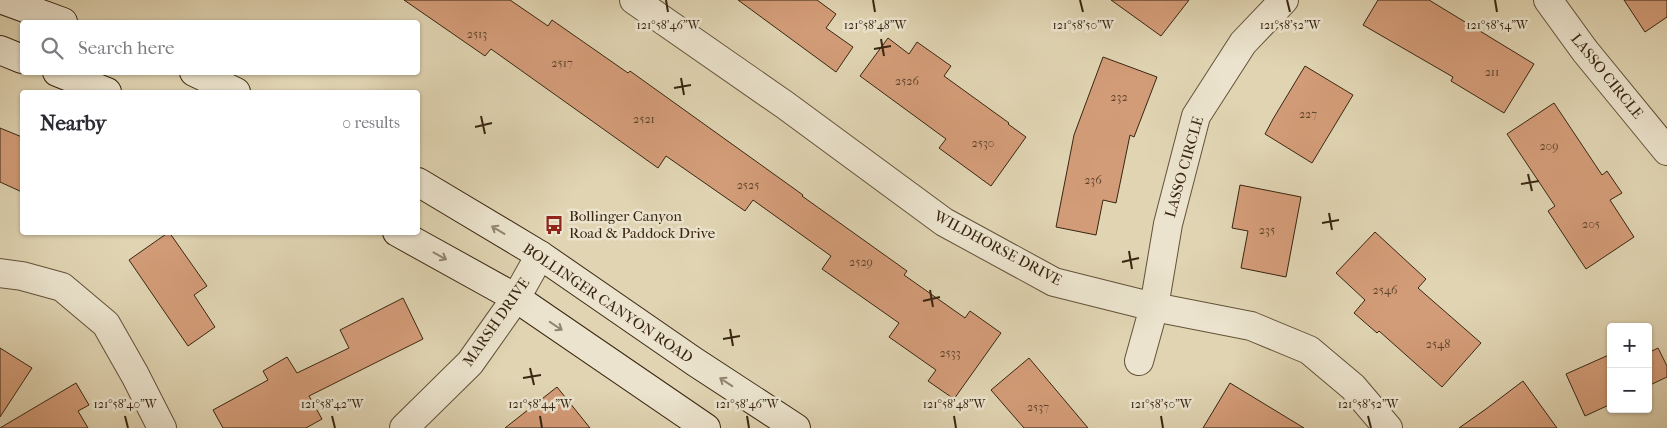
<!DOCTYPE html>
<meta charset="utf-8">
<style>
body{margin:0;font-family:"IM FELL French Canon",serif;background:#f7f7f7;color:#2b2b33}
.controls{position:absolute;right:15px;bottom:15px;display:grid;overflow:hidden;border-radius:5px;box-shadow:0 1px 4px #0004}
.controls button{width:45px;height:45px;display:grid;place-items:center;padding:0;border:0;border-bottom:1px solid #e1e1e2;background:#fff;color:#2b2b33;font:25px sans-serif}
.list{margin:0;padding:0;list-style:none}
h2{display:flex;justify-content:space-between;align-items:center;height:65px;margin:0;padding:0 20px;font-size:21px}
h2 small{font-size:16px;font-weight:400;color:#7c7c81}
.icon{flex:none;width:28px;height:28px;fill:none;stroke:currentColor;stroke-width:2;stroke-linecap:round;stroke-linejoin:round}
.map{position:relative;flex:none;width:1667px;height:428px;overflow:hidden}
.search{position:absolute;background:#fff;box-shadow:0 1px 4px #0004;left:20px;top:20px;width:400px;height:55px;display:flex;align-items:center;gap:12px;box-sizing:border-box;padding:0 18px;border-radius:5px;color:#7c7c81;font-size:19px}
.panel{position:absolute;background:#fff;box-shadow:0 1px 4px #0004;left:20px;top:90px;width:400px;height:145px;border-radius:5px}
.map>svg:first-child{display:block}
.building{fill:#d39c78;stroke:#392611}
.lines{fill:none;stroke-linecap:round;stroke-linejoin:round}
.minor-casing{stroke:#635239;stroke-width:30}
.secondary-casing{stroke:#392611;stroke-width:30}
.minor{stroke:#ebe3cd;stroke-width:28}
.secondary{stroke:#ebe3cd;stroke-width:28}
.oneway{stroke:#92846f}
.ticks{fill:none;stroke:#392611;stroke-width:2}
.labels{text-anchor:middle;stroke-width:5;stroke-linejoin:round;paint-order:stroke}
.number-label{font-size:12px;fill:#60442b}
.street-label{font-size:15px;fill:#392611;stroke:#ebe3cd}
.poi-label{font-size:15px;fill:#392611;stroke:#ebe3cd;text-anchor:start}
.ticks-label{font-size:12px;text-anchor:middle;fill:#392611;stroke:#ebe3cd;stroke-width:5;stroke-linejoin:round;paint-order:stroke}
</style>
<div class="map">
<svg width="1667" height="428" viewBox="0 0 1667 428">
<rect width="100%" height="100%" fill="#e0d4b2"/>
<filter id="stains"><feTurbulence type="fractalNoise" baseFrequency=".004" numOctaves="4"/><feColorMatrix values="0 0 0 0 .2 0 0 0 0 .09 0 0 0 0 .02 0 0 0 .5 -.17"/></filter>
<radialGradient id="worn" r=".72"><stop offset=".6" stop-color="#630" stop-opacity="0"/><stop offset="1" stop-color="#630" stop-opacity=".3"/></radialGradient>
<path class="building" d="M404,0h106l38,26 4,-6 76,53 2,-2 173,124 -1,1 105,75 -3,4 61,43 5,-7 31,22 -47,66 -26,-18 8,-11 -47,-33 10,-14 -77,-54 9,-13 -78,-56 -8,11 -79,-55 -8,12 -167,-119 -6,7z
M738,0h79l19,14 -10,14 27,19 -17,25z
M1111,0h78l-28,36z
M1378,0h51l105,64 -30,49 -53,-32 2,-4 -90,-52z
M1624,0h43v17l-22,15z
M888,38l21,16 8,-12 34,24 -7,10 65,47 -1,1 18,13 -35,49 -52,-38 7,-9 -86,-63z
M1103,57l54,20 -23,60 -4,-2 -14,68 -13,-3 -7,35 -40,-8 18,-92z
M1305,66l48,29 -41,68 -47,-29 8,-15z
M1554,103l48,72 5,-4 15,22 -12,7 24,37 -48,32 -38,-58 7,-5 -48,-72z
M0,128l22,9v55l-22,-10z
M1240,185l61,12 -15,80 -45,-9 7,-37 -16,-3z
M169,232l38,54 -13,9 21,32 -27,19 -59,-86z
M1375,232l51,47 -8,9 63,55 -39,44 -63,-56 -2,2 -23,-20 11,-13 -29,-27z
M403,298l20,41 -114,57 13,23 -16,9h-83l-10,-18 55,-30 -5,-9 24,-14 10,16 52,-25 -9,-18z
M0,348l32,20 -32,49z
M1658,348l9,18v11l-19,9v-33z
M1611,354v50l-26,12 -19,-42z
M1029,358l59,70h-64l-33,-38z
M1523,381l34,47h-98l27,-19z
M76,383l13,22 -11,6 10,17h-88z
M1230,383l74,45h-101z
M557,387l33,41h-85z"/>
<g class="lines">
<g class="minor-casing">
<path id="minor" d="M634,0l151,105 159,117 110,60 100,25 97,19 58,24 44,37 35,41
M1548,0l37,51 82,100
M0,273l22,3 40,11 44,37 29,51 27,53
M1139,361l15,-54 14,-83 28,-108 47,-73 41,-43
M404,428l66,-65 46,-65 24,-43"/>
</g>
<g class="secondary-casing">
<path id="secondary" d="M3,0l60,22
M0,50l22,9
M57,72l50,20
M194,72l42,20
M418,182l122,73 155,107 101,66
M397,232l119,66 190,130"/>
</g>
<use href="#minor" class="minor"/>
<use href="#secondary" class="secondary"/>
</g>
<defs><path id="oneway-shaft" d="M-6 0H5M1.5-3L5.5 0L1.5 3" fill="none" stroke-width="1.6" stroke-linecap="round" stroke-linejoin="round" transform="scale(1.25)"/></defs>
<g class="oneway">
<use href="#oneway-shaft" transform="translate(498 230) rotate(-149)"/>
<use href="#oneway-shaft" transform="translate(440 256) rotate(29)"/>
<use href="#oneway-shaft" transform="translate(556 326) rotate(34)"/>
<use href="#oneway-shaft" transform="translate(726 382) rotate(-147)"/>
</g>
<path class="ticks" d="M666,0l2,12M873,0l2,12M1080,0l3,12M1287,0l3,12M1495,0l2,12M881,39l3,17M874,49l17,-3M681,78l3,17M674,88l17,-3M481,116l4,18M475,127l17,-4M1528,174l4,17M1521,184l18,-3M1329,213l3,17M1322,223l17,-3M1129,251l3,18M1122,262l17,-4M930,290l3,17M923,301l17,-4M730,329l3,17M723,339l17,-3M530,368l4,17M523,378l18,-3M125,416l3,12M332,416l3,12M540,416l2,12M747,416l2,12M954,416l2,12M1161,416l2,12M1368,416l3,12"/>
<defs>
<g id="bus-bare" transform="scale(1.5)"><path d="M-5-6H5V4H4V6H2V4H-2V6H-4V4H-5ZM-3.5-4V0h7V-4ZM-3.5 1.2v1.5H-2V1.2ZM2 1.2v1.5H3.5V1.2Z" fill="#8f2418" stroke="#ebe3cd" stroke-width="2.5" paint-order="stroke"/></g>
</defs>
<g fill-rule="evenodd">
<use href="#bus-bare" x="554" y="225"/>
</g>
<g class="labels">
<g class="number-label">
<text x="477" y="38">2513</text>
<text x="562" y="67">2517</text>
<text x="1492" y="76">211</text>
<text x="907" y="85">2526</text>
<text x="1119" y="101">232</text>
<text x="1308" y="118">227</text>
<text x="644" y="123">2521</text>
<text x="983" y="147">2530</text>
<text x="1549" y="150">209</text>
<text x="1093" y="184">236</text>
<text x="748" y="189">2525</text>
<text x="1591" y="228">205</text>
<text x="1267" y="234">235</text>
<text x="861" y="266">2529</text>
<text x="1385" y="294">2546</text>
<text x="1438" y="348">2548</text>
<text x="950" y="357">2533</text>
<text x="1038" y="411">2537</text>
</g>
<g class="street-label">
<text transform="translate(1607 76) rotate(51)" y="5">LASSO CIRCLE</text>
<text transform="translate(1184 167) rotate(-74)" y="5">LASSO CIRCLE</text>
<text transform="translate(998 248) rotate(28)" y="5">WILDHORSE DRIVE</text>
<text transform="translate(608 303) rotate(34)" y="5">BOLLINGER CANYON ROAD</text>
<text transform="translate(496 322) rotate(-55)" y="5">MARSH DRIVE</text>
</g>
<g class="poi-label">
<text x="569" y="221">Bollinger Canyon<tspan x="569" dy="17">Road &amp; Paddock Drive</tspan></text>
</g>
</g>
<g class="ticks-label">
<text x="668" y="29">121°58'46"W</text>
<text x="875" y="29">121°58'48"W</text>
<text x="1083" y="29">121°58'50"W</text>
<text x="1497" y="29">121°58'54"W</text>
<text x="1290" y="29">121°58'52"W</text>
<text x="125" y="408">121°58'40"W</text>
<text x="332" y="408">121°58'42"W</text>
<text x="540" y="408">121°58'44"W</text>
<text x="747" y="408">121°58'46"W</text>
<text x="954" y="408">121°58'48"W</text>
<text x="1161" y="408">121°58'50"W</text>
<text x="1368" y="408">121°58'52"W</text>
</g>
<rect width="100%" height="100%" filter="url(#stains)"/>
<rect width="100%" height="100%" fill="url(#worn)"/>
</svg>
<div class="controls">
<button>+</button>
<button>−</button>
</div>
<div class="search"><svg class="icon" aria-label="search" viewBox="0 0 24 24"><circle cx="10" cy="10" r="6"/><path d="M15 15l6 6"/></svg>Search here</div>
<section class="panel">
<h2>Nearby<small>0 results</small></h2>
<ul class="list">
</ul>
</section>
</div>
